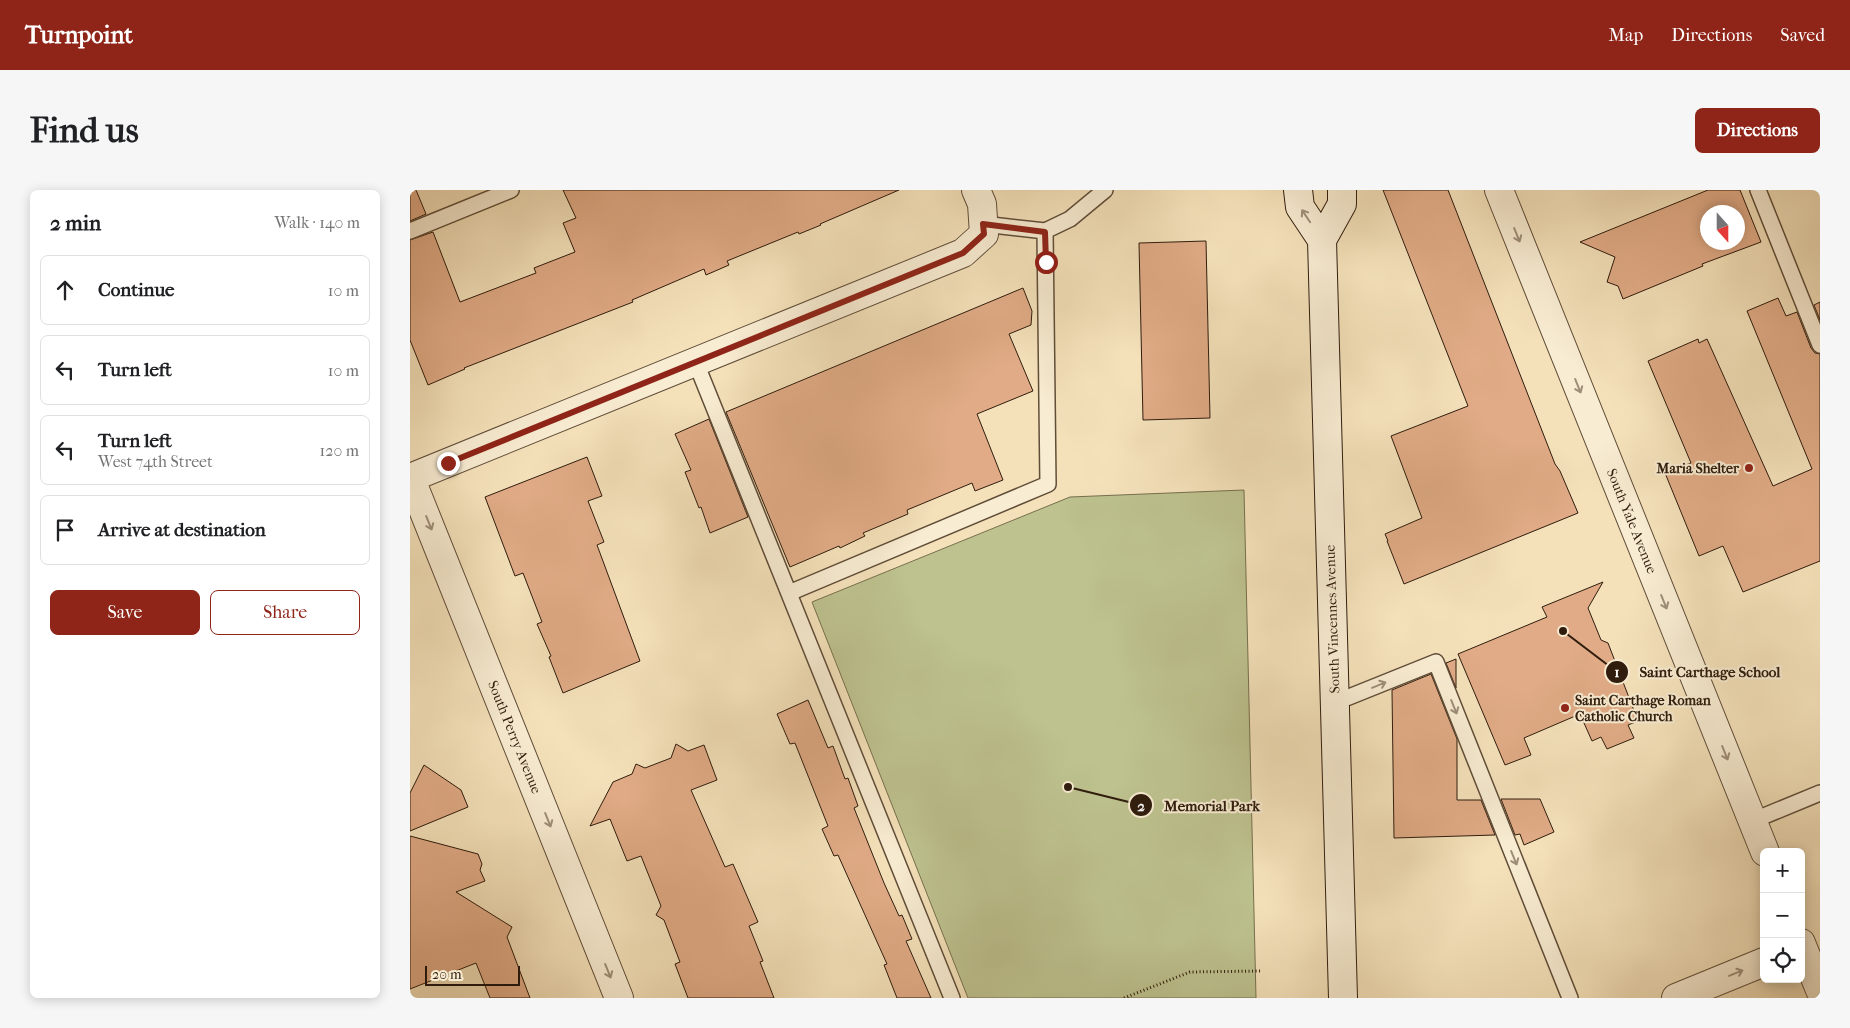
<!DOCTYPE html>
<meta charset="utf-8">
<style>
body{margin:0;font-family:"IM FELL French Canon",serif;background:#f6f6f6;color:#202124}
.controls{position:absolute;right:15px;bottom:15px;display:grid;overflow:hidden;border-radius:8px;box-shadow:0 2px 12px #0003}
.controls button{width:45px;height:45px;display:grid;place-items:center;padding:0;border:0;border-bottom:1px solid #e0e0e0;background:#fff;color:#202124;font:25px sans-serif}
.compass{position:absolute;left:1290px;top:15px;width:45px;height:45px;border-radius:50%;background:#fff;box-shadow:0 2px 12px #0003;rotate:159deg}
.scale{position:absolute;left:15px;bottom:12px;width:95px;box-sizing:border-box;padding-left:5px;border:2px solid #2f1c0d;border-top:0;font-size:14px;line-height:18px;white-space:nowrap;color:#2f1c0d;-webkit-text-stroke:4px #f8ecd2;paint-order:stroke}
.stop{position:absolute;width:15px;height:15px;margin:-11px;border:4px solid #8f2418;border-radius:50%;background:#fff}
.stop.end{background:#8f2418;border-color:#fff;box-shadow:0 1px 5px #0008}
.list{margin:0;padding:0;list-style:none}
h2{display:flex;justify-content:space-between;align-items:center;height:65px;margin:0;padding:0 20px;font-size:21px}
h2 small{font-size:16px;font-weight:400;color:#757577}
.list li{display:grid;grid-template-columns:32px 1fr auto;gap:15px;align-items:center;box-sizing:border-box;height:70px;margin:0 10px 10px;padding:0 10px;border:1px solid #e0e0e0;border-radius:8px}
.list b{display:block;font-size:19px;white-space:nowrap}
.list p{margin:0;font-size:16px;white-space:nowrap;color:#757577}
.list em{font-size:16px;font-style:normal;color:#757577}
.actions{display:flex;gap:10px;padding:15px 20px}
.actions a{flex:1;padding:11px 0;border:1px solid #8f2418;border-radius:8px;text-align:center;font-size:18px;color:#8f2418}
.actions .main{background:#8f2418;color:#fff}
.icon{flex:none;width:28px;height:28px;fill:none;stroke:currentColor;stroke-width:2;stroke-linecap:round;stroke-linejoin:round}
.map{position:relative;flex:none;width:1410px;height:808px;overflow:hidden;border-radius:8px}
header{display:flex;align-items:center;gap:30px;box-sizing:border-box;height:70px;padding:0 25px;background:#8f2418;color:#fff}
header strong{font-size:24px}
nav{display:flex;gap:28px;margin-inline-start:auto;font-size:18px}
.intro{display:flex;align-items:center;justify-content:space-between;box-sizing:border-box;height:120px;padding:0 30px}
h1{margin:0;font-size:35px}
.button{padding:12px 22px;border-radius:8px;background:#8f2418;color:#fff;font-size:18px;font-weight:700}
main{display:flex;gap:30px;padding:0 30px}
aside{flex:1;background:#fff;border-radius:8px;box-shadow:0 2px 12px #0003}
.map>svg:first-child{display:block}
.green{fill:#bdc28f;stroke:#766f4e}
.building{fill:#e0ab86;stroke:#2f1c0d;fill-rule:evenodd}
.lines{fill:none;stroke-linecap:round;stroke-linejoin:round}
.lane-casing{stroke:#604d38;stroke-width:18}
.street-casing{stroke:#604d38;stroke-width:30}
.secondary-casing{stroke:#2f1c0d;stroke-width:30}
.path{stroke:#2f1c0d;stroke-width:3;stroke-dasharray:1 2.5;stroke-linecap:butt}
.lane{stroke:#f8ecd2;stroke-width:15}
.street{stroke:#f8ecd2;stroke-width:28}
.secondary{stroke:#f8ecd2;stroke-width:28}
.oneway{stroke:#9e8e79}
.route{stroke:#8f2418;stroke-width:6}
.poi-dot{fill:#8f2418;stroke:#f8ecd2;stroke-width:2}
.labels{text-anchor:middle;stroke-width:4;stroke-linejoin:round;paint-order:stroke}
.poi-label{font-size:14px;font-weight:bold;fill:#2f1c0d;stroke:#f8ecd2;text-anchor:end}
.street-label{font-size:14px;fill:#2f1c0d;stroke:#f8ecd2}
.leader{fill:none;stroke:#2f1c0d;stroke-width:2}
.callout-dot{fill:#2f1c0d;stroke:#f8ecd2;stroke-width:2}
.mark-label{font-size:15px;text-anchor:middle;font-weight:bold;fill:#fff}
.callout-label{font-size:15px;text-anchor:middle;font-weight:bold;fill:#2f1c0d;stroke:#f8ecd2;stroke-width:4;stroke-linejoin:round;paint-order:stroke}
</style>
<header>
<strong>Turnpoint</strong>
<nav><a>Map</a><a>Directions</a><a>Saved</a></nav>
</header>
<div class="intro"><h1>Find us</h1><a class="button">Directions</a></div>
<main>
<aside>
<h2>2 min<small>Walk · 140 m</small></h2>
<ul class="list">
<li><svg class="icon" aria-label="ahead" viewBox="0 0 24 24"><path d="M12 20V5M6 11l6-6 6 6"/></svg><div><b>Continue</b></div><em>10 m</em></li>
<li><svg class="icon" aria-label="left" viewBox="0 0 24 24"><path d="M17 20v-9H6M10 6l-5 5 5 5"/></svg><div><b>Turn left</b></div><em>10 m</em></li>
<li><svg class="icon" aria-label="left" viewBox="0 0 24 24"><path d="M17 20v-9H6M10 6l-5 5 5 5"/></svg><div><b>Turn left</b><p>West 74th Street</p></div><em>120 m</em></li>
<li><svg class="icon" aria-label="arrive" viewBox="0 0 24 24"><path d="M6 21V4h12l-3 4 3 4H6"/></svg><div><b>Arrive at destination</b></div></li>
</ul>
<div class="actions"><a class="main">Save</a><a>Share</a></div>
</aside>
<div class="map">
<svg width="1410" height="808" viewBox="0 0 1410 808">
<rect width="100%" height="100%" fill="#f4e1ba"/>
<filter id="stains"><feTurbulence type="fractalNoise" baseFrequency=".004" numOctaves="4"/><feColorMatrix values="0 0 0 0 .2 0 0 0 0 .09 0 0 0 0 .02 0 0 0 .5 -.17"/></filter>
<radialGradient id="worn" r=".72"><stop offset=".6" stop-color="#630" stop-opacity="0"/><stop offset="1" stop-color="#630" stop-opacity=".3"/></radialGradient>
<path class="green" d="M834,300l12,508h-288l-156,-396 258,-105z"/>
<path class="building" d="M0,0h6l10,24 -16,7z
M153,0h336l-79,34 1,1 -22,9 -1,-2 -71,29 2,4 -23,10 -2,-6 -72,31 1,2 -169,66 1,1 -37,16 -18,-45v-100l23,-8 27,70 76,-29 -2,-5 41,-16 -12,-29 13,-5z
M973,0h65l107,274 5,7 18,42 -174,71 -17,-43h1l-3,-7 37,-16 -31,-82 77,-30z
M1298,0h32l21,52 -59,22 1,2 -80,33 -5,-13 -11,-4 8,-25 -35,-15zM1298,22h30v30h-30z
M796,51l4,177 -67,2 -4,-177z
M613,98l9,23 -1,14 -22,9 24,57 -56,23 26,66 -28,11 -3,-8 -65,27 1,4 -45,19 2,3 -25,12 -1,-2 -49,21 -64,-155z
M1368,108l8,18 11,-4 14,36 4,5 5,1v207l-77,31 -20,-46 -24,10 -34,-83 26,-10 -43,-102 50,-22 1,4 8,-4 66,147 39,-17 -65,-158z
M1410,112v18l-6,-15z
M299,229l39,98 -38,16 -9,-26 -2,1 -14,-36 6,-2 -16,-36z
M177,267l15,39 -14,5 16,41 -7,3 43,116 -77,32 -14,-36 2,-1 -14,-32 5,-2 -19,-49 -8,3 -30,-79z
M1193,392l-15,26 13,32 7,3 30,78 -10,4 6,13 -27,11 -6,-12 -9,4 -12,-27 -56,24 7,17 -26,10 -47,-111 89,-37 -5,-10z
M1046,469v29l-10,-25z
M1021,484l26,65v61h24l14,35 -101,3 -2,-148z
M398,510l20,48 5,-2 12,33 3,-1 10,28 -4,2 30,75 15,33 3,-1 10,24 -6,2 25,57h-34l-13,-33 3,-1 -49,-109 -4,1 -12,-27 6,-3 -33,-83 -5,1 -13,-30z
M266,554l12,7 16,-6 13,35 -26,10 34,77 8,-3 25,58 -9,4 14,35 -3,1 14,36h-86l-13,-34 5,-2 -16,-42 -8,-5 5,-9 -20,-50 -14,5 -17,-42 -20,7 23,-44 19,-8 4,-10 9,4 26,-10z
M14,575l37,25 7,17 -58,24v-38z
M1091,609h39l14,33 -30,13 -4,-11 -5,1z
M0,646l68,18 4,10 -2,6 5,11 -29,11 56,35 -5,10 23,61h-40l-14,-35 -66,26z"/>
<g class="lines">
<g class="lane-casing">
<path id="lane" d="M1348,0l62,155
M573,34l62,7 25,-12 35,-29
M0,41l101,-41
M286,173l256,635
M379,403l259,-109 -3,-253
M924,513l102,-41 134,336
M1342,631l68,-28"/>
</g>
<g class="street-casing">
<path id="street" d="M1089,0l266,662
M0,287l209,521
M0,288l553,-225 21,-19 -2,-30 -6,-14
M1391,753l19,47
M1266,808l88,-36"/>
</g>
<g class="secondary-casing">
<path id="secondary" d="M888,0l2,17 22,33
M932,0v14l-20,36 21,758"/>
</g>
<path class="path" d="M714,808l66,-26 72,-1"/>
<use href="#lane" class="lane"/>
<use href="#street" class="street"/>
<use href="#secondary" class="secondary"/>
</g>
<defs><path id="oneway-shaft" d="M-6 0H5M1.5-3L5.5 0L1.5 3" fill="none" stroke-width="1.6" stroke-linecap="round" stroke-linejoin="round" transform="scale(1.25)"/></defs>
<g class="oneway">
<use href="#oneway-shaft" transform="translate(896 26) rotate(-124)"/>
<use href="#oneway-shaft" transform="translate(1107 45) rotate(68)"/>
<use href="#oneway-shaft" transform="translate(1168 196) rotate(68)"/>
<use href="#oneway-shaft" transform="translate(19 333) rotate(68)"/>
<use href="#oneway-shaft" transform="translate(1254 412) rotate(68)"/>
<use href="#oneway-shaft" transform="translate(969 495) rotate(-22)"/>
<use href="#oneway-shaft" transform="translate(1044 517) rotate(68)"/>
<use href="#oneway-shaft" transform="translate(1315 563) rotate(68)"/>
<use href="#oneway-shaft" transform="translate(138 630) rotate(68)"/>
<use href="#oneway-shaft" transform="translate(1104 668) rotate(68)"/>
<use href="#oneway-shaft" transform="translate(198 781) rotate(68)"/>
<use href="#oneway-shaft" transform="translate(1326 783) rotate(-22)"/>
</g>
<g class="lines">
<path class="route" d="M38,273l515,-210 21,-19 -1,-10 62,8 1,30"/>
</g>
<g class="poi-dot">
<circle cx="1339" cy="278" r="5"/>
<circle cx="1155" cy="518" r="5"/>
</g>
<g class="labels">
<g class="poi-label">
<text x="1329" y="283">Maria Shelter</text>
<text x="1165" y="515" text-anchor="start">Saint Carthage Roman<tspan x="1165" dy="16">Catholic Church</tspan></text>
</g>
<g class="street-label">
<text transform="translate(1222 331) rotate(68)" y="5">South Yale Avenue</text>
<text transform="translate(922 429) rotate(-92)" y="5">South Vincennes Avenue</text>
<text transform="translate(105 547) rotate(68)" y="5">South Perry Avenue</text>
</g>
</g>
<path class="leader" d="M1153 441L1207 482M658 597L731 615"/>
<g class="callout-dot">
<circle cx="1153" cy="441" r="5"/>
<circle cx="658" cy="597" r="5"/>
<circle cx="1207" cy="482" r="12"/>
<circle cx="731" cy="615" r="12"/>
</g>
<g class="mark-label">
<text x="1207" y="487">1</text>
<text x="731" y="621">2</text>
</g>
<g class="callout-label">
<text x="1300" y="487">Saint Carthage School</text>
<text x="802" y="621">Memorial Park</text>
</g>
<rect width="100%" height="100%" filter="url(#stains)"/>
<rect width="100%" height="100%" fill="url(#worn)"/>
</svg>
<div class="controls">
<button>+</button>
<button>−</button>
<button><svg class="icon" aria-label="locate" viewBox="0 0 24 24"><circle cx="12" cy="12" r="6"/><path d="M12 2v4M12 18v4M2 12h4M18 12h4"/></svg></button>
</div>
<svg class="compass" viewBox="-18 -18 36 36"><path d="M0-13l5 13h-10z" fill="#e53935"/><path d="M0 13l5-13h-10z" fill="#757577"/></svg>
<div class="scale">20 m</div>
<div class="stop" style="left:636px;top:72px"></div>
<div class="stop end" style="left:38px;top:273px"></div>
</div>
</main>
